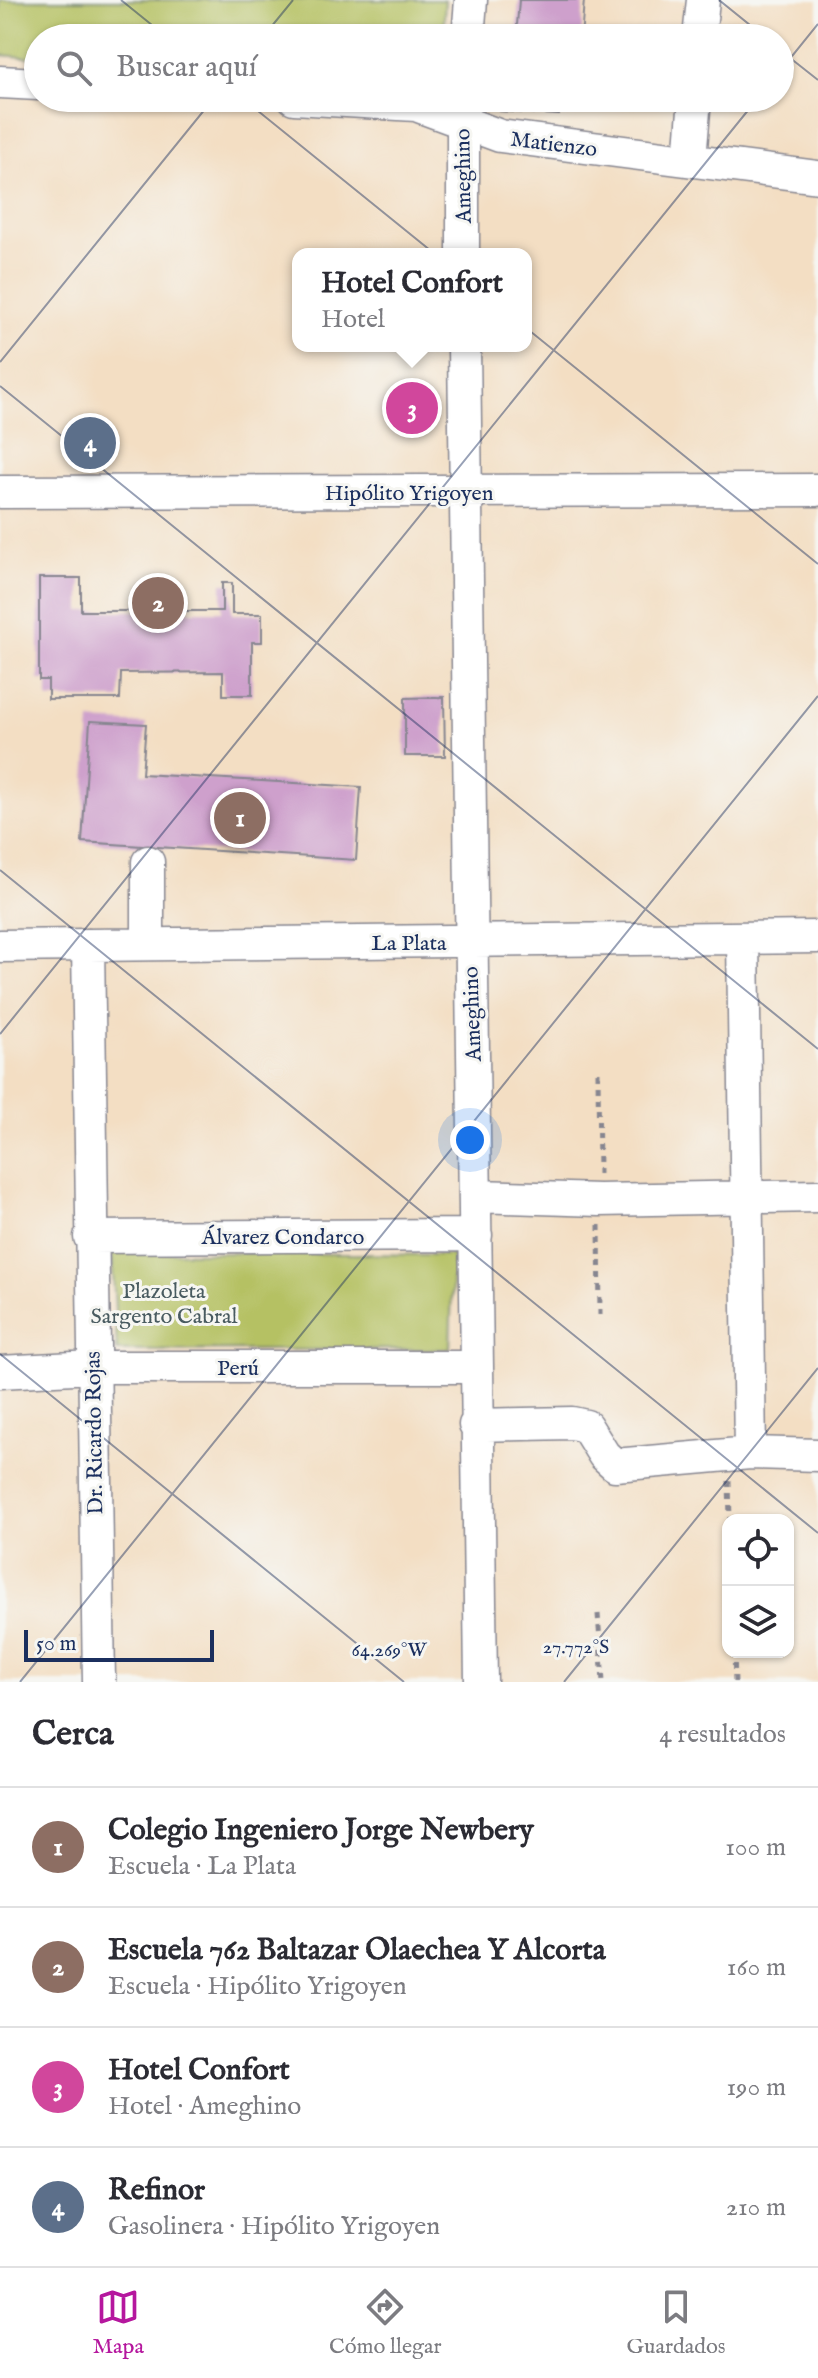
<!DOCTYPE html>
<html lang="es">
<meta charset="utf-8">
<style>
body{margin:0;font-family:"IM FELL English",serif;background:#f2f2f3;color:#2b2b33}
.controls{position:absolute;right:24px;bottom:24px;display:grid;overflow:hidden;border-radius:16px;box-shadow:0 2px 6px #0004}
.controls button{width:72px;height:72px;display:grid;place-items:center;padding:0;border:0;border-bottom:2px solid #e1e1e2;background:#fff;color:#2b2b33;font:40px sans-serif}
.scale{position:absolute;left:24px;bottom:20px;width:190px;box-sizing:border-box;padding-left:8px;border:4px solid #1b2f5e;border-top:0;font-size:22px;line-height:28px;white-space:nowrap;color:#1b2f5e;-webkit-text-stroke:6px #f6f6f2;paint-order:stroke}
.you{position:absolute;left:470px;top:1140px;width:28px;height:28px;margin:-20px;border:6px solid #fff;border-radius:50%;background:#1a73e8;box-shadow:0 0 0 12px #1a73e833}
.badge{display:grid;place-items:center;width:52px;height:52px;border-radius:50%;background:#b5179e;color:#fff;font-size:26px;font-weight:700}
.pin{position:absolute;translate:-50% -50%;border:4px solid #fff;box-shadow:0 2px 8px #0006}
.popup{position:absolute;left:292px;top:248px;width:240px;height:104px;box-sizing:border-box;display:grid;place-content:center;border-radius:16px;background:#fff;filter:drop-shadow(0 2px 6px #0005);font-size:26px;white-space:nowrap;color:#7c7c81}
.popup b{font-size:30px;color:#2b2b33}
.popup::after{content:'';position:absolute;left:50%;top:100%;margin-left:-16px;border:16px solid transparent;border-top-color:#fff}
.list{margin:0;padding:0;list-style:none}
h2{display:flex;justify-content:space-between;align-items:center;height:104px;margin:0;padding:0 32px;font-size:34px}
h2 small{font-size:26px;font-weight:400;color:#7c7c81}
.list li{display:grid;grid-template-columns:52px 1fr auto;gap:24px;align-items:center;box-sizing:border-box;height:120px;padding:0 32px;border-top:2px solid #e1e1e2}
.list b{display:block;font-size:30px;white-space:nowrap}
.list p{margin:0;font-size:26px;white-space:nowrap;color:#7c7c81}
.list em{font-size:26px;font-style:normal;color:#7c7c81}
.icon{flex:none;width:44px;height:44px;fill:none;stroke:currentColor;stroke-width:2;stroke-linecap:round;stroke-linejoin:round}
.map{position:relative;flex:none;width:818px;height:1682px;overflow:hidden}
.search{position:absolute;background:#fff;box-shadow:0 2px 6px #0004;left:24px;right:24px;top:24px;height:88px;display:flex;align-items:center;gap:20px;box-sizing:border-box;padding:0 28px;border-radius:44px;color:#7c7c81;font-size:30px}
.sheet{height:584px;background:#fff}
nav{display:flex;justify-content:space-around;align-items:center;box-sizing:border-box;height:112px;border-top:2px solid #e1e1e2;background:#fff;font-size:22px;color:#7c7c81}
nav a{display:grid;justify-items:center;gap:4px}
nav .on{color:#b5179e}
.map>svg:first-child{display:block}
.green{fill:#b5c163;stroke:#687860;stroke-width:2}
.building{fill:#cea0cc}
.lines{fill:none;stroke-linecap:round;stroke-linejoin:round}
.minor-casing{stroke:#878690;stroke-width:35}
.path{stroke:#878690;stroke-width:5;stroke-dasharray:6 6;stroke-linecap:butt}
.minor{stroke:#fff;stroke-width:32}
.ticks{fill:none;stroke:#1b2f5e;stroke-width:2;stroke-opacity:0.45}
.labels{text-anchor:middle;stroke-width:6;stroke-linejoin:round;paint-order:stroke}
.street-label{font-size:22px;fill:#1b2f5e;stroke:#f6f6f2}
.park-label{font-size:22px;fill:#495b60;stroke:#f6f6f2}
.ticks-label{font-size:20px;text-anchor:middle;fill:#1b2f5e;stroke:#f6f6f2;stroke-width:6;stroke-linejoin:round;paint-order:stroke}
</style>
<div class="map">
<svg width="818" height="1682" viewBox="0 0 818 1682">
<rect width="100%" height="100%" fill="#f6f6f2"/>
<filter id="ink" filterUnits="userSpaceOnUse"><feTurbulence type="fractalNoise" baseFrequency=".0125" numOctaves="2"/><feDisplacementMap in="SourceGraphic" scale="16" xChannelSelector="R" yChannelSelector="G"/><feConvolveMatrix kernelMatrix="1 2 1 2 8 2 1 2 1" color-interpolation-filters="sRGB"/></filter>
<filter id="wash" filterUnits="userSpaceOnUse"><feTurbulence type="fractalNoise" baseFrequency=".006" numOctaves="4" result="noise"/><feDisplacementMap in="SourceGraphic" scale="32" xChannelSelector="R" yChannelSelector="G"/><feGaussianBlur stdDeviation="1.8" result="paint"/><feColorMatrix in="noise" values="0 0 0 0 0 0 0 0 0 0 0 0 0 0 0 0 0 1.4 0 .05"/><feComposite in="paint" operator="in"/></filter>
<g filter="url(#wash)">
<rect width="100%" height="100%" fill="#f3dec3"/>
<path class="green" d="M0,0h445l-2,38h-405v20l-38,-3z
M112,1252l341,3 -3,94 -333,2z"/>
<g id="blocks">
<path class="building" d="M519,0h65l-3,38h-65z
M500,98h60l-1,17 -60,-4z
M39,578h42v33h141v-28h10v31h30v28h-10v53h-29v-23l-102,1 -1,26h-72v-19h-9z
M444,697l1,59h-40v-58z
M90,721l56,3 -4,50 219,13 -5,73 -274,-18z"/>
</g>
</g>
<g filter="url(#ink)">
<use href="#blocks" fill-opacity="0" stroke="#878690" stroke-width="2"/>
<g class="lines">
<g class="minor-casing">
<path id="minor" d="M468,38l3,-38
M699,38l4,-38
M0,82l38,2
M294,98l122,7 84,31 318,41
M463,101v153
M690,160l5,-62
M464,346l17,1336
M0,492l818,-2
M148,862v82
M88,945l11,737
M0,946l818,-9
M477,1196l122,4 219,-4
M90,1237l386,-2
M0,1372l92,-5h384
M475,1425l97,-2 14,3 18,29 11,10 135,-12 -7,-515
M750,1453l68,2"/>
</g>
<path class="path" d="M598,1072l1,103
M599,1225l1,90
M729,1481l1,39
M598,1614l5,68
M734,1652l1,30"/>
<use href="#minor" class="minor"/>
</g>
</g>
<path class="ticks" d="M121,0l47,38M719,0l47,38M262,38l31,-38M780,50l38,30M780,71l38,-47M242,98l576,466M0,362l214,-264M0,386l818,663M0,870l818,663M0,1034l758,-936M0,1354l404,328M20,1682l798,-986M564,1682l254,-314"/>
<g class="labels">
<g class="street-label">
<text transform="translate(554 143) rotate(7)" y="8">Matienzo</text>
<text transform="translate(462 176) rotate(-91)" y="8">Ameghino</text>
<text x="409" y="500">Hipólito Yrigoyen</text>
<text x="409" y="950">La Plata</text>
<text transform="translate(471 1014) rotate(-92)" y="8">Ameghino</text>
<text x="283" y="1244">Álvarez Condarco</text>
<text x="238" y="1375">Perú</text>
<text transform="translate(93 1433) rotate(-91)" y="8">Dr. Ricardo Rojas</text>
</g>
<g class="park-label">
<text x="164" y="1298">Plazoleta<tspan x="164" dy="25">Sargento Cabral</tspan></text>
</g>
</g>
<g class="ticks-label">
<text x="576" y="1653">27.772°S</text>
<text x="389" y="1656">64.269°W</text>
</g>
</svg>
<div class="controls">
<button><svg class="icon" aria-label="locate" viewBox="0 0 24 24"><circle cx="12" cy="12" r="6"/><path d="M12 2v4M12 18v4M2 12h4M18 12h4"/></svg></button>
<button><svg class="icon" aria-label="layers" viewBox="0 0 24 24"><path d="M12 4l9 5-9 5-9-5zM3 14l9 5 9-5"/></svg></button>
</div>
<div class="scale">50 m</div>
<div class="you"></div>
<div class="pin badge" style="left:240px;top:818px;background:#8d6e63">1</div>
<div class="pin badge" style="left:158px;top:603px;background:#8d6e63">2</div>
<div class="pin badge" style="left:412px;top:408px;background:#d1479c">3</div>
<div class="popup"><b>Hotel Confort</b>Hotel</div>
<div class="pin badge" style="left:90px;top:443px;background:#5c6f8a">4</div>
<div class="search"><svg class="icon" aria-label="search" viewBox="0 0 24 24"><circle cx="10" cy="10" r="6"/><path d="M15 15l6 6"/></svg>Buscar aquí</div>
</div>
<section class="sheet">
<h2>Cerca<small>4 resultados</small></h2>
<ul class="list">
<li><span class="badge" style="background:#8d6e63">1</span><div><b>Colegio Ingeniero Jorge Newbery</b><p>Escuela · La Plata</p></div><em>100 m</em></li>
<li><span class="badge" style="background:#8d6e63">2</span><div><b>Escuela 762 Baltazar Olaechea Y Alcorta</b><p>Escuela · Hipólito Yrigoyen</p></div><em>160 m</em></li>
<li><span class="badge" style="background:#d1479c">3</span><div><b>Hotel Confort</b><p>Hotel · Ameghino</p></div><em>190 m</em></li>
<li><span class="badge" style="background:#5c6f8a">4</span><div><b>Refinor</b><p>Gasolinera · Hipólito Yrigoyen</p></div><em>210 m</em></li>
</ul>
</section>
<nav>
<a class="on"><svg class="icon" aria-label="map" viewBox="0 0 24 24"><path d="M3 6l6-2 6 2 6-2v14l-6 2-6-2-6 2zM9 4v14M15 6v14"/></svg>Mapa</a>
<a><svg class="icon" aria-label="directions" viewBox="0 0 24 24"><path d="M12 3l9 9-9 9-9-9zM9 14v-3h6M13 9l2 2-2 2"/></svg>Cómo llegar</a>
<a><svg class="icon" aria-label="saved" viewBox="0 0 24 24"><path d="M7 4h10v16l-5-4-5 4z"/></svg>Guardados</a>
</nav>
